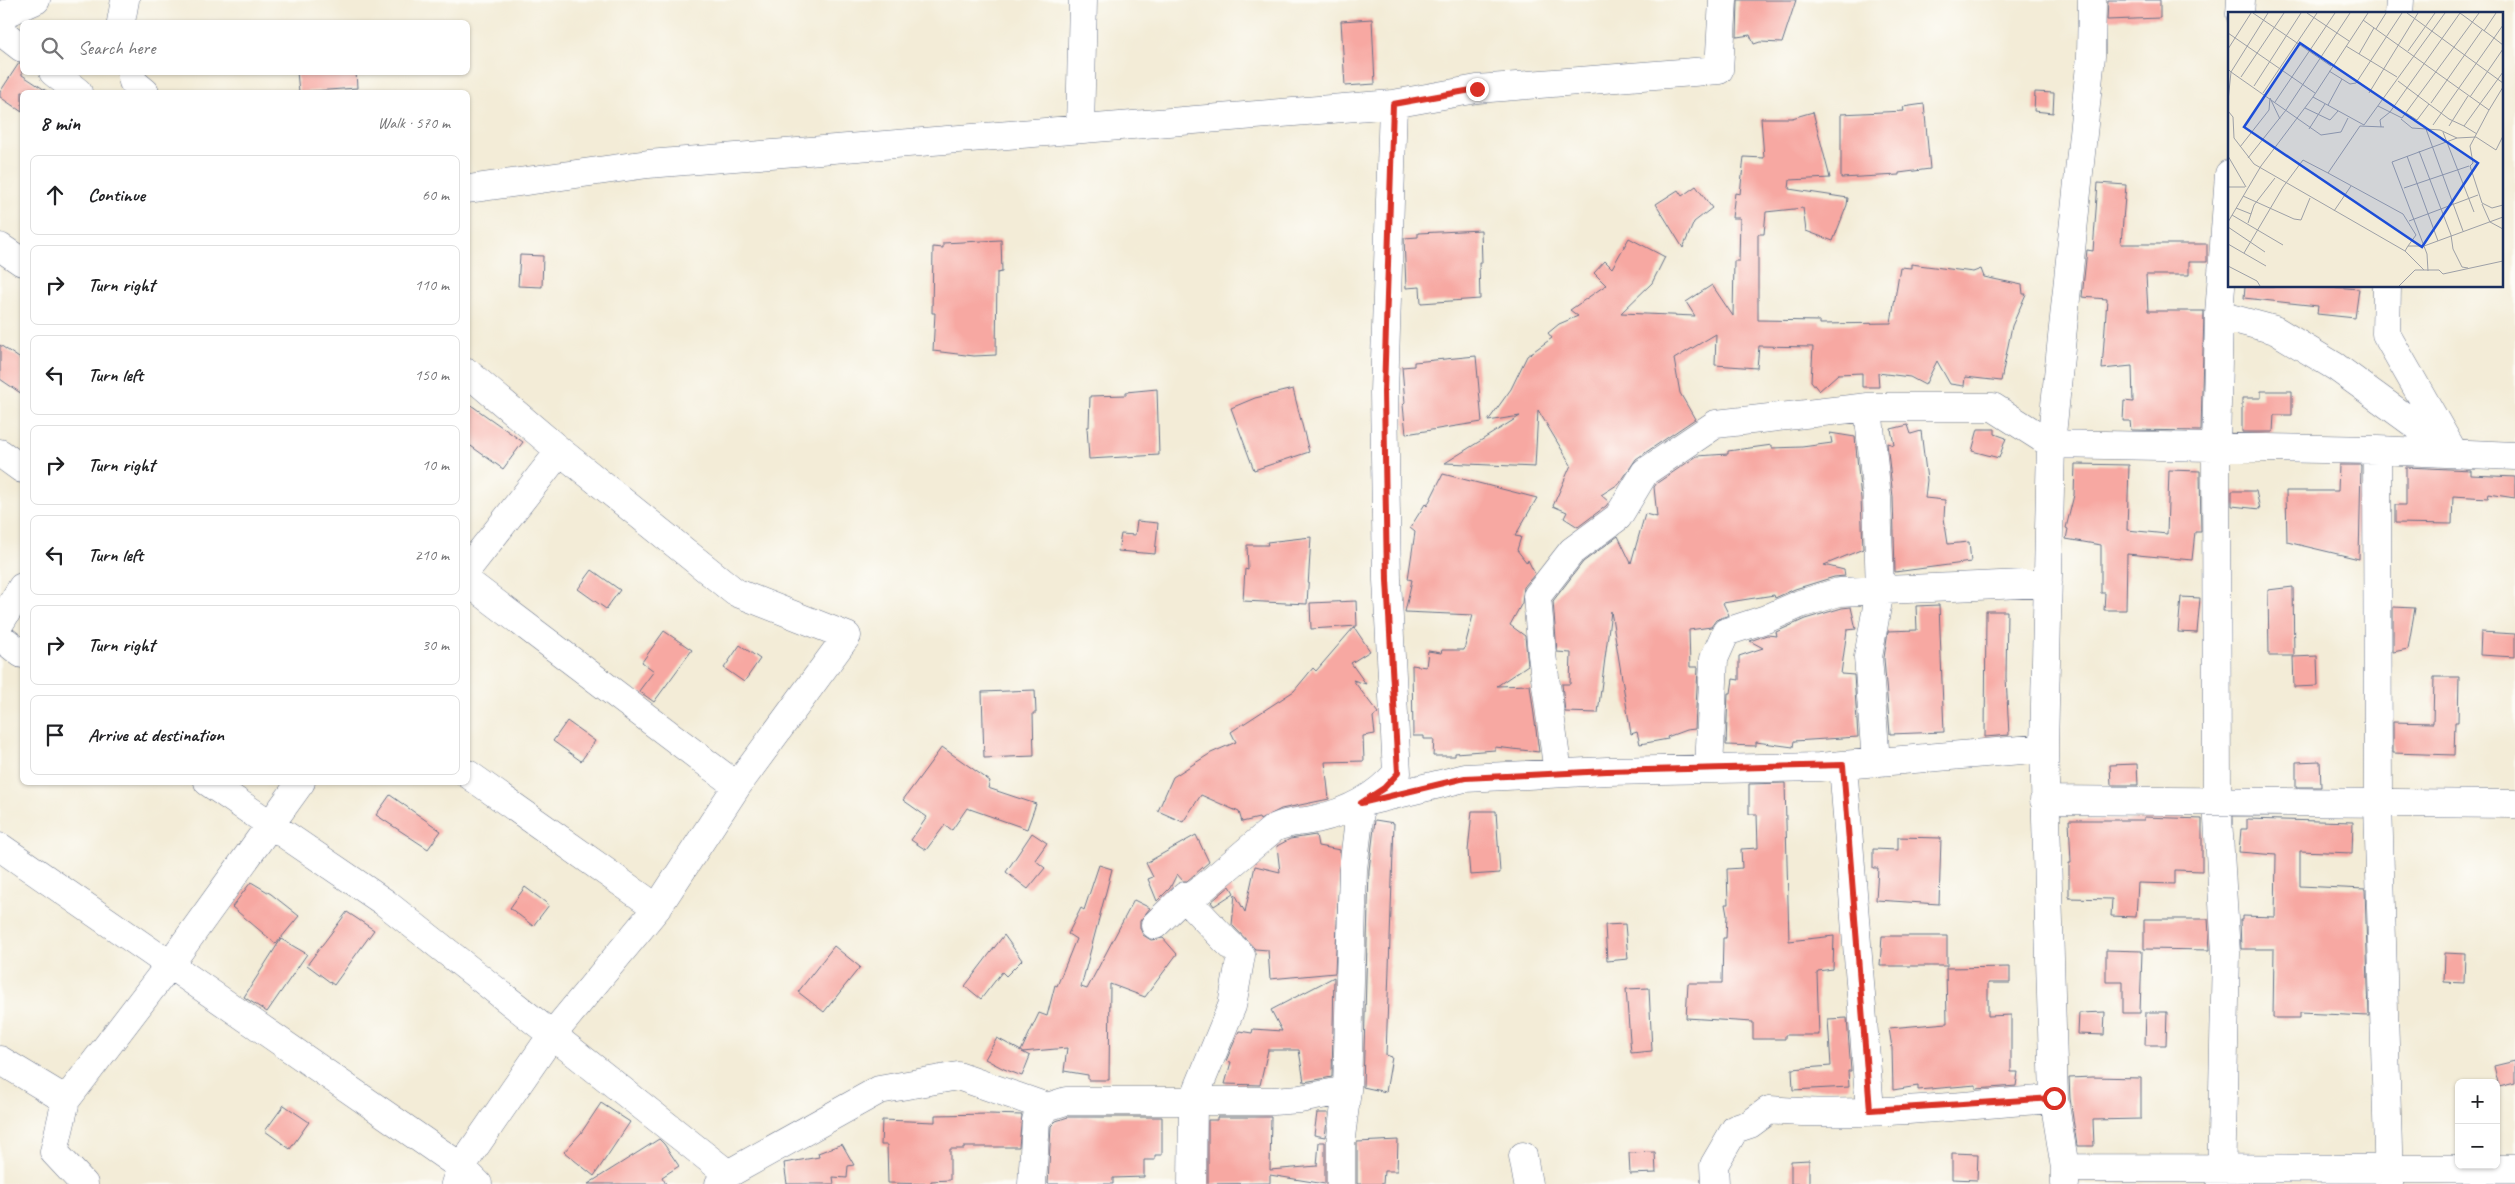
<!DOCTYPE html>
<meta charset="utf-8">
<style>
body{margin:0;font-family:Caveat,sans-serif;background:#f6f6f6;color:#202124}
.controls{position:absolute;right:15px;bottom:15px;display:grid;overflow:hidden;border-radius:8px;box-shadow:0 1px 4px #0004}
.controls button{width:45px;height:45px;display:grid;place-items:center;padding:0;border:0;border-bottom:1px solid #e0e0e0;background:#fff;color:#202124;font:25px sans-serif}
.stop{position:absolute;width:15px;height:15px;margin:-11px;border:4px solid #d93025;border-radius:50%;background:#fff}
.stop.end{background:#d93025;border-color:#fff;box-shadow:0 1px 5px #0008}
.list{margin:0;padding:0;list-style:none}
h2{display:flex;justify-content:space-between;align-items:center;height:65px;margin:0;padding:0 20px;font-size:21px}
h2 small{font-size:16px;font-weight:400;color:#757577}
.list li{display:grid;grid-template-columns:32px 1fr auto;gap:15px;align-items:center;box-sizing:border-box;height:80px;margin:0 10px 10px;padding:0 10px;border:1px solid #e0e0e0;border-radius:8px}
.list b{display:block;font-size:19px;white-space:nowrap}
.list em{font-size:16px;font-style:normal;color:#757577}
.icon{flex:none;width:28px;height:28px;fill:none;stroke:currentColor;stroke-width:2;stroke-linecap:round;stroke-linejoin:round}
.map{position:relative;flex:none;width:2515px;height:1184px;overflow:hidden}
.search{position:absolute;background:#fff;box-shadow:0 1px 4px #0004;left:20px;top:20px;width:450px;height:55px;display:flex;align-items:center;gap:12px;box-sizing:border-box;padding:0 18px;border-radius:8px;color:#757577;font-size:19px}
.panel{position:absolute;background:#fff;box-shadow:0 1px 4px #0004;left:20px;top:90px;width:450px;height:695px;border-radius:8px}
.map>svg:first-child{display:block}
.building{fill:#f7a8a2}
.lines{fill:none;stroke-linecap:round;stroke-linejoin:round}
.minor-casing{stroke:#677188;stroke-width:29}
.minor{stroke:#fff;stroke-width:28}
.route{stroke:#d93025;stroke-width:6}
.inset-road{fill:none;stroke:#9da0a7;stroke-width:1}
.view{fill:#1d4ed8;fill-opacity:0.15;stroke:#1d4ed8;stroke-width:2.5}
.inset-edge{fill:none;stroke:#1b2f5e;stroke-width:2.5}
</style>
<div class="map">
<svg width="2515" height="1184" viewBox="0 0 2515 1184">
<rect width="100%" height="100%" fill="#fdfcf7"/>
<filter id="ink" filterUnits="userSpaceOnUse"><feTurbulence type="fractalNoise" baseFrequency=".02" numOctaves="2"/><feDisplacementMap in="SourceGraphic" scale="10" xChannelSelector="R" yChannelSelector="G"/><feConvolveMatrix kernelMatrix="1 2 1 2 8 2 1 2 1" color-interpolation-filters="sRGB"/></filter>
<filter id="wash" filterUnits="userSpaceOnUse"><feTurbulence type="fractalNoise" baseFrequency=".0096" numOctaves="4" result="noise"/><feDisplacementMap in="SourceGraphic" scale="20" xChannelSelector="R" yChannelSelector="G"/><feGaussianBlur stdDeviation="1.12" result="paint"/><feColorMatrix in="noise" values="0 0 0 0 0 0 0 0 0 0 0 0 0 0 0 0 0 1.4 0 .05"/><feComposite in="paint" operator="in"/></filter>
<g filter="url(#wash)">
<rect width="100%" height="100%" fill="#f3ecd7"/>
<g id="blocks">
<path class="building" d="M1738,0h58l-14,43 -22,-1 -6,2 -4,-9 -13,2z
M2108,0h52v18l-53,2z
M1372,19l3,65 -30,2 -4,-65z
M19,63h3v12l26,17h-26v20l-22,-15v-5z
M297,72h59l1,16 -58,4z
M2035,92l19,1 -1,20 -19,-2z
M1924,104l6,65 -31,4v2l-58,3v-64l63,-3 -1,-4z
M1813,112l17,66 -40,2 -1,9 59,9 -1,7 -14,36 -27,-10 -3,-23 -37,4 -2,22h-6v86l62,1v3l71,-1 9,-56 11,1v-4l62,8 8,-3 3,8 38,8 1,9h3l-14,32 -11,55 -36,-4 -1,9 -14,-2 -13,-23 -12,24 -15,-8 -32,-4 1,14h-17v-14l-24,1 -19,17 -8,-10 2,-34 -54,-1 -2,22 -42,-3 1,-31 -42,25 6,34 15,26 -59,40 -16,24 -19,12 8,7 -3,4 -28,21 -14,-9 3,-6 -14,-6 18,-41 -33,-55 -3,57 -90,-4 75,-47 -32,5 23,-32 16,-33 25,-18 -4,-5 11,-9 19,-8 -8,-6 36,-25 -12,-12 11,-12 7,7 17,-30 36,19 -13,26 -31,30 74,3 -9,-14 26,-17 21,31 1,-55h5l1,-43h-8l3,-25 5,1 4,-37 20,1 -3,-40h31z
M2098,183l28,2 -5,59h86v18h-18v13h-43l2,36h56l-3,120 -70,-1 -1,-9h-7l1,-20 9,1 -1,-36 -30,3 5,-70 -25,-2 5,-47 6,1z
M1696,186l16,22 -18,14 -11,26 -27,-44 22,-14 4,6z
M1481,230l1,33h-3l1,36 -59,4 -1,-16 -14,1 -2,-50 14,-1v-4z
M1001,240l1,32 -5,1 -1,82 -22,1 -41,-5 2,-38h-3l1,-66 10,1v-5z
M520,255l23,1 -1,31 -24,-1z
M2245,286h76l38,3 -4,29 -38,-4 1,-8 -74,-8z
M0,345l22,15v34l-22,-15z
M1476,356l6,66 -76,12 -3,-29 2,-2 -3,-36 12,-1v-4z
M1157,389l2,66 -70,4 -2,-32h2l1,-31 36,-1v-3z
M1293,389l16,63 -55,18 -23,-62 24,-10z
M2261,391h31v24h-18l-1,17h-31v-34h19z
M468,403l55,39 -20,27 -35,-25z
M1908,425l3,9 10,-3 6,49 -2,18 20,2 -1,18 4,26 21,-2 2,20 -76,10 -2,-75 -6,-54 7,2 -3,-16z
M1978,429h17v5l11,4 -7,20 -27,-7z
M1830,433l25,4 6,62 2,50 -39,16 20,5 1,6 -11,1 -39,12 -20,9 -1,-3 -51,8 6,12 -13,5 -5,7 -22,3 1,37h8l-3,62 -9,1 -19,7 1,2 -28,5 -3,-12 -6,2 -20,-123 -13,102 -33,-1 -3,-28h8l1,-31 -14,-1 -4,-51 30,-39 35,-26 13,27 14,-49 12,3 -3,-30 3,-4 40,-27 31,-2v-3l44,-6v3l30,-1 30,-4z
M2075,464l54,1 -2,65 40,4 2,-64 31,1 1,61h-6l-3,28 -65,-6 -1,56h-22l1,-17h-4v-48l-35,-6 2,-10 -2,-1 8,-33z
M2339,465h22l-2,94 -72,-17 -1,-51h52z
M2406,467l65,3v5l44,2v21l-26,-4 -1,4 -35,-2 -1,28 -57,-1v-18h11z
M1443,474l94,24 -22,38 6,1 -4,13 10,13 1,-3 7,14 -11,13 -2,16 -12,22 15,11 3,29 -31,21 33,-1 9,67 -44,-5v3l-40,3v3h-22l1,-17h-10v-3h-11l-1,-71 14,2 2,-16 13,2 1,-3h22l9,-35 -68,-3 7,-32 -4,-1 7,-47 -5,-4 15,-24 2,2z
M2232,491h24l4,18 -28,-3z
M1137,521l21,2 -3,31 -37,-3 3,-17 14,1z
M1311,537l-4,67 -64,-3 2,-32 3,1 -1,-25h21l-1,-3z
M592,570l28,20 -14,19 -28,-20z
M2293,587l1,69h-25l-1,-66z
M2181,597l19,1 -3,35 -19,-1z
M1356,601l1,25 -46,3 -1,-26z
M1939,605l5,127 -54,2 -6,-76 4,-27 29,-1 -1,-24z
M1851,607l5,22 -9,1 -6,44 13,1 4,62 -64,4 -1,6 -37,-5v4l-30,-1 2,-52h3l2,-14 6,1v-24l24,-8 -13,-7 17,-6 10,1 -1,-4 29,-13 37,-11z
M2393,607l22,1 -7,41 -15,3z
M1986,611h21l-1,66 3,58 -24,2z
M1354,627l16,24 -19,12 15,21 -13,-4 25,33 -5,4 2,17 -12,2 1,25 -39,1 4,37 -48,10 -21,11 -1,-2 -17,4 -3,-10 -38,-17 -18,27 -25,-11 15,-34 38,-24 25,-11 -5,-10 63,-41 19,-23 3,3z
M664,631l28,19 -38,52 -15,-11 15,-20 -12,-9z
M2481,632l34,2v23l-35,-2z
M740,645l20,14 -16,23 -20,-14z
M2317,656l1,30 -24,1 -1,-30z
M2434,677h25l-1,45h-3l-1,33 -61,-2v-31l40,1z
M1035,690l1,23h-3l1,43 -50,2 -2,-66z
M567,721l28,20 -14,20 -28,-20z
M942,747l48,34 -2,7 48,16 -9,25 -60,-21 -15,22 -7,-5 -19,25 -15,-10 16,-23 -24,-17z
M2320,761l1,26h-25v-25z
M2137,764l1,21h-27l-1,-20z
M1785,783l4,158 45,-5 -1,33 -15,2 -1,2 2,62h-34v4h-32v-17l-67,-4 2,-35h34l1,-45h3l1,-23 -2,-11h3l-1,-35 15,-1 -1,-19 17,-1 -1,-34h-8v-30z
M390,795l51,36 -13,18 -52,-34z
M1472,811h24l4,62 -30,2 -2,-24z
M2144,817l58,2v52l-27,-1v14l-37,-1 -2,34 -25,-1 1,-17 -43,-1v-35h2l-2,-43h75z
M2247,819l106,3 -1,31 -52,-2v35l65,3 4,127 -69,-3v5h-27l1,-69h-33l-1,-29h2v-4l33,1 1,-62 -37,-3 2,-23h6z
M1375,820l19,3 -8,232 6,2 -6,35 -23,-5 6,-217z
M1032,833l15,10 -12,17 10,8 -17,21 -22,-17z
M1196,835l13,27 -22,19h-4l-6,-7 -7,14 -13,13 -9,-22 5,-2 -7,-14z
M1316,835l2,11 22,4 -5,123 -65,6 -2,-29 -13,-1 -23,-24 3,-31 10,18 10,-46 25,6 -3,-26 13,-7z
M1898,837l43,1 -2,66 -63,-4 2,-32h-5v-19l25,1z
M1099,865l13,4 -31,118 6,2 47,-89 16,8 -10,13v7l3,7 8,5 12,-2 14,16 -32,43 -35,-13 -1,96h-21v-5l-24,-4 3,-23 -45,4 8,4 -8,20 -18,-7 -19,-10 12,-21 24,13 18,-38 8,3 8,-31 2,1 19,-47 -8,-5 13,-26 3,2z
M251,882l20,12 28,22 -23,28 -44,-37z
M1230,886l4,7 -20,13 -3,-4z
M525,887l24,18 -16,21 -23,-18z
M347,912l27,18 -40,55 -27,-20z
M2144,919h64l2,31 -66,-1z
M1625,924l3,35 -21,2 -2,-36z
M1004,935l18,25 -16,16 -4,-4 -21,27 -16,-13z
M1882,936h65v30h-67z
M281,939l26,15 -40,58 -23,-15z
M834,946l26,21 -36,45 -26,-20z
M2106,950l36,1 -2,62h-17v-31h-17z
M2445,953l20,1 -1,29 -20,-1z
M2010,967v16h-22v33l23,-1v57h7l-2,14 -40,3v-4l-58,5v-4l-25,4 -1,-42 -3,-20 58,-5 -1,-55z
M1334,977l-2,100 -28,5 -5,-32h-31l-8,35 -35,-1 6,-22 -5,-1 13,-30 13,2 1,-4 29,2 -11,-21z
M1649,988l3,63 -21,2 -5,-64z
M2105,1012l-1,23 -26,-1 1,-21z
M2146,1012h21l-1,33h-21z
M1847,1018l4,53h-3l1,16 -56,3 -1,-21 39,-3 -3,-47z
M2515,1061v22l-16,4 -5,-21z
M2092,1077l49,1v41l-48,1 1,26h-17l-7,-48 -1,-20z
M601,1103l29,19 -36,54 -30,-24 17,-19z
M284,1105l25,17 -19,27 -25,-18z
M1317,1113h11l-3,24 -11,-2z
M990,1114l32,1 -3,32h-55v2h-14v31l-19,1v3l-43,-1 -1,-38h-6l1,-25 53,2v-7z
M1068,1117h94v38h-7v5h-11v17l-31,1v6h-65l3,-58 5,-5z
M1217,1117h54l-1,53 47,-4 2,-24h6v42l-55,-9v8l-62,1v-64h9z
M659,1139l5,5 15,22 -17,11 4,7h-78z
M1398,1140l-1,31h-13l-1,13h-26v-42z
M842,1144l12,21 -6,1 -1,12 -14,-1 1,7h-47l-3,-21 35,-6 -1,-4z
M1655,1152l1,21 -26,1 -1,-21z
M1952,1153l26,1 -1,26 -25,-1z
M1809,1160v24h-18v-23z"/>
</g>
</g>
<g filter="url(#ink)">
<use href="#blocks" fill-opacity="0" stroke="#677188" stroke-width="1"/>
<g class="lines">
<g class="minor-casing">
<path id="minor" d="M2240,14l1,-14
M2399,14l1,-14
M0,16l36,-16
M121,22l4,-22
M0,31l22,17
M53,72l25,20
M131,72l2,10 12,10
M1080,129l3,-129
M468,189l180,-25 745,-60
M0,247l22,15
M2219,315l56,15 61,37 118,86 -68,-119 1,-48
M1868,407l9,91 3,92 -12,67 8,105
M2377,450l1,353 11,381
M0,453l22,16
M468,568l92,-117
M468,582l269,204
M0,623l22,-36
M0,637l22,17
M1843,765l27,345
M1709,769l5,-110 12,-27 40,-13 34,-15 39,-12 209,-9
M1558,773l-16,-118 -5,-59 35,-45 46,-34 27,-45 71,-48 152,-17h125l58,37 326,6 138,6
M468,774l189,134
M208,782l176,120 344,272
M2044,800l471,4
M0,847l461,320 17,17
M1188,901l37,39 16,15 -9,51 -39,95 -1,83
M1155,925l30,-29 3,5 86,-73c18,-8 26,-5 42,-9 32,-7 60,-22 81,-46l-10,-193 -3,-187 9,-289 84,-15 242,-19 4,-70
M0,1060l66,40 -12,52 30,32
M66,1100l104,-136 131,-182
M1523,1156l5,28
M2065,1168l450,1
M455,1184l6,-17 91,-132 105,-127 80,-122 110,-150 -112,-44 -175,-141 -92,-78
M719,1184l9,-10 151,-84 79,-14 89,31
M1032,1184l4,-64 11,-13 19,-6h207l27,-2 47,-9
M1341,1184v-47l6,-47 6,-221 8,-66 104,-25 142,-7 212,-4 225,-19
M1715,1184l-1,-19 21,-36 15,-5 19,-14c94,8 191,-5 285,-11
M2065,1184v-16l-11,-69 -10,-351 7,-304 40,-388 1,-56
M2221,1184l5,-231 -9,-151 -1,-355 3,-132 10,-141"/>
</g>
<use href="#minor" class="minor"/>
</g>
</g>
<g class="lines" filter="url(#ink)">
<path class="route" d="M1477,89l-84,15 -9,288 3,188 11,193 -14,15 -23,15 104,-25 142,-7 236,-6 27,345 184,-12"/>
</g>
<g transform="translate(2228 12)">
<rect width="275" height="275" fill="#f3ecd7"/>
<path class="inset-road" d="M25,1l78,53M40,1l-37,59 90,63 20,-3 7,-14M79,1l42,28M179,1l96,70M135,8l126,90 -19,36 3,17 -3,3 12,37 10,5 11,-3M275,13l-9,13 9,7M148,17l10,-16M256,19l12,-18M0,21l87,60M118,34l51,31M0,37l23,-36M180,39l27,-38M131,42l15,-26M0,57l3,3 -3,29M101,59l21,13 6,-1 46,-70M13,65l43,-64M170,69l51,38 15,7M26,74l47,-73M35,81l54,-80M141,81l49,-80M85,85l51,28 81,-112M242,85l33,-48M47,90l60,-89M203,91l51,-73M100,93l14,-26M150,94l24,12 77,-105M77,96l25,12 8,-9M261,98l14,-23M0,99l5,6 1,21 20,26 151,87 19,19M178,101l11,7 12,-16M173,107l11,9 28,2 17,8 19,-1 20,13 7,-14M205,113l61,-87 -34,-25M221,114l19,-30M153,115l-1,-7 10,-8 70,-99M81,117l16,-25M198,117l37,102M215,120l31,80M249,122l-13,-8 39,-54M12,135l29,-37 1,-12 10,21M191,139l32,84 2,14 9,18 6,1M0,144l18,31M179,144l31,85M20,146l38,-48 64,-97M100,161l75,41 13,21 -8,11M0,175h17M176,176l65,-22M15,184l51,23 7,1 9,-22M254,192l8,18 13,7M8,196l15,6M106,199l17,-25M4,203l51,30M181,209l69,-26M0,210l33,-56 52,-69 55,-84M20,211l6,-18 21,-27M0,215l37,25M0,232l38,22M177,239l3,-5h16l79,-29M16,241l39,-66 20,-27 25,13 32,-47 24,1M0,254l29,15 3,5M200,259l-1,-17 -35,-92 65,-24M171,274l16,-16h24l4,4 60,-13"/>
<path class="view" d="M72,31l178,120 -56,84 -178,-120z"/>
<rect width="275" height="275" class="inset-edge"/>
</g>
</svg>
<div class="controls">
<button>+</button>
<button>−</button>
</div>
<div class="stop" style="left:2054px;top:1098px"></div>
<div class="stop end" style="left:1477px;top:89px"></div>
<div class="search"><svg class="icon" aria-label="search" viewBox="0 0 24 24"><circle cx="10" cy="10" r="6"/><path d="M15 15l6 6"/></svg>Search here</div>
<section class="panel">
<h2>8 min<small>Walk · 570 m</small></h2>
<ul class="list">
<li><svg class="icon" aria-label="ahead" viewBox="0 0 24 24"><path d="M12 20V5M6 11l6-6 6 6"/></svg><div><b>Continue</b></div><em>60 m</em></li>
<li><svg class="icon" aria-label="right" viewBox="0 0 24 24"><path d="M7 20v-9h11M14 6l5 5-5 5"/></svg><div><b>Turn right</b></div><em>110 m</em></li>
<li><svg class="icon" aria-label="left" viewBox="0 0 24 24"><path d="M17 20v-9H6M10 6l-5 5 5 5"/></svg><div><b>Turn left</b></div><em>150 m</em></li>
<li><svg class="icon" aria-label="right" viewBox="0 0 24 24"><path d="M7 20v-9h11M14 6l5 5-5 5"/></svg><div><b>Turn right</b></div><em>10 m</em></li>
<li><svg class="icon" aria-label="left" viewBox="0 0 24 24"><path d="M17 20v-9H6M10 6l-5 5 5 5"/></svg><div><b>Turn left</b></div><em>210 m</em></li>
<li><svg class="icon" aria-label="right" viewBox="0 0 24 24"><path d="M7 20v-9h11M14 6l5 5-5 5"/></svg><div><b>Turn right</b></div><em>30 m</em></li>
<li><svg class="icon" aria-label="arrive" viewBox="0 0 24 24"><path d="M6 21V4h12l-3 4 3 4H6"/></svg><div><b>Arrive at destination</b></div></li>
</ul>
</section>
</div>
